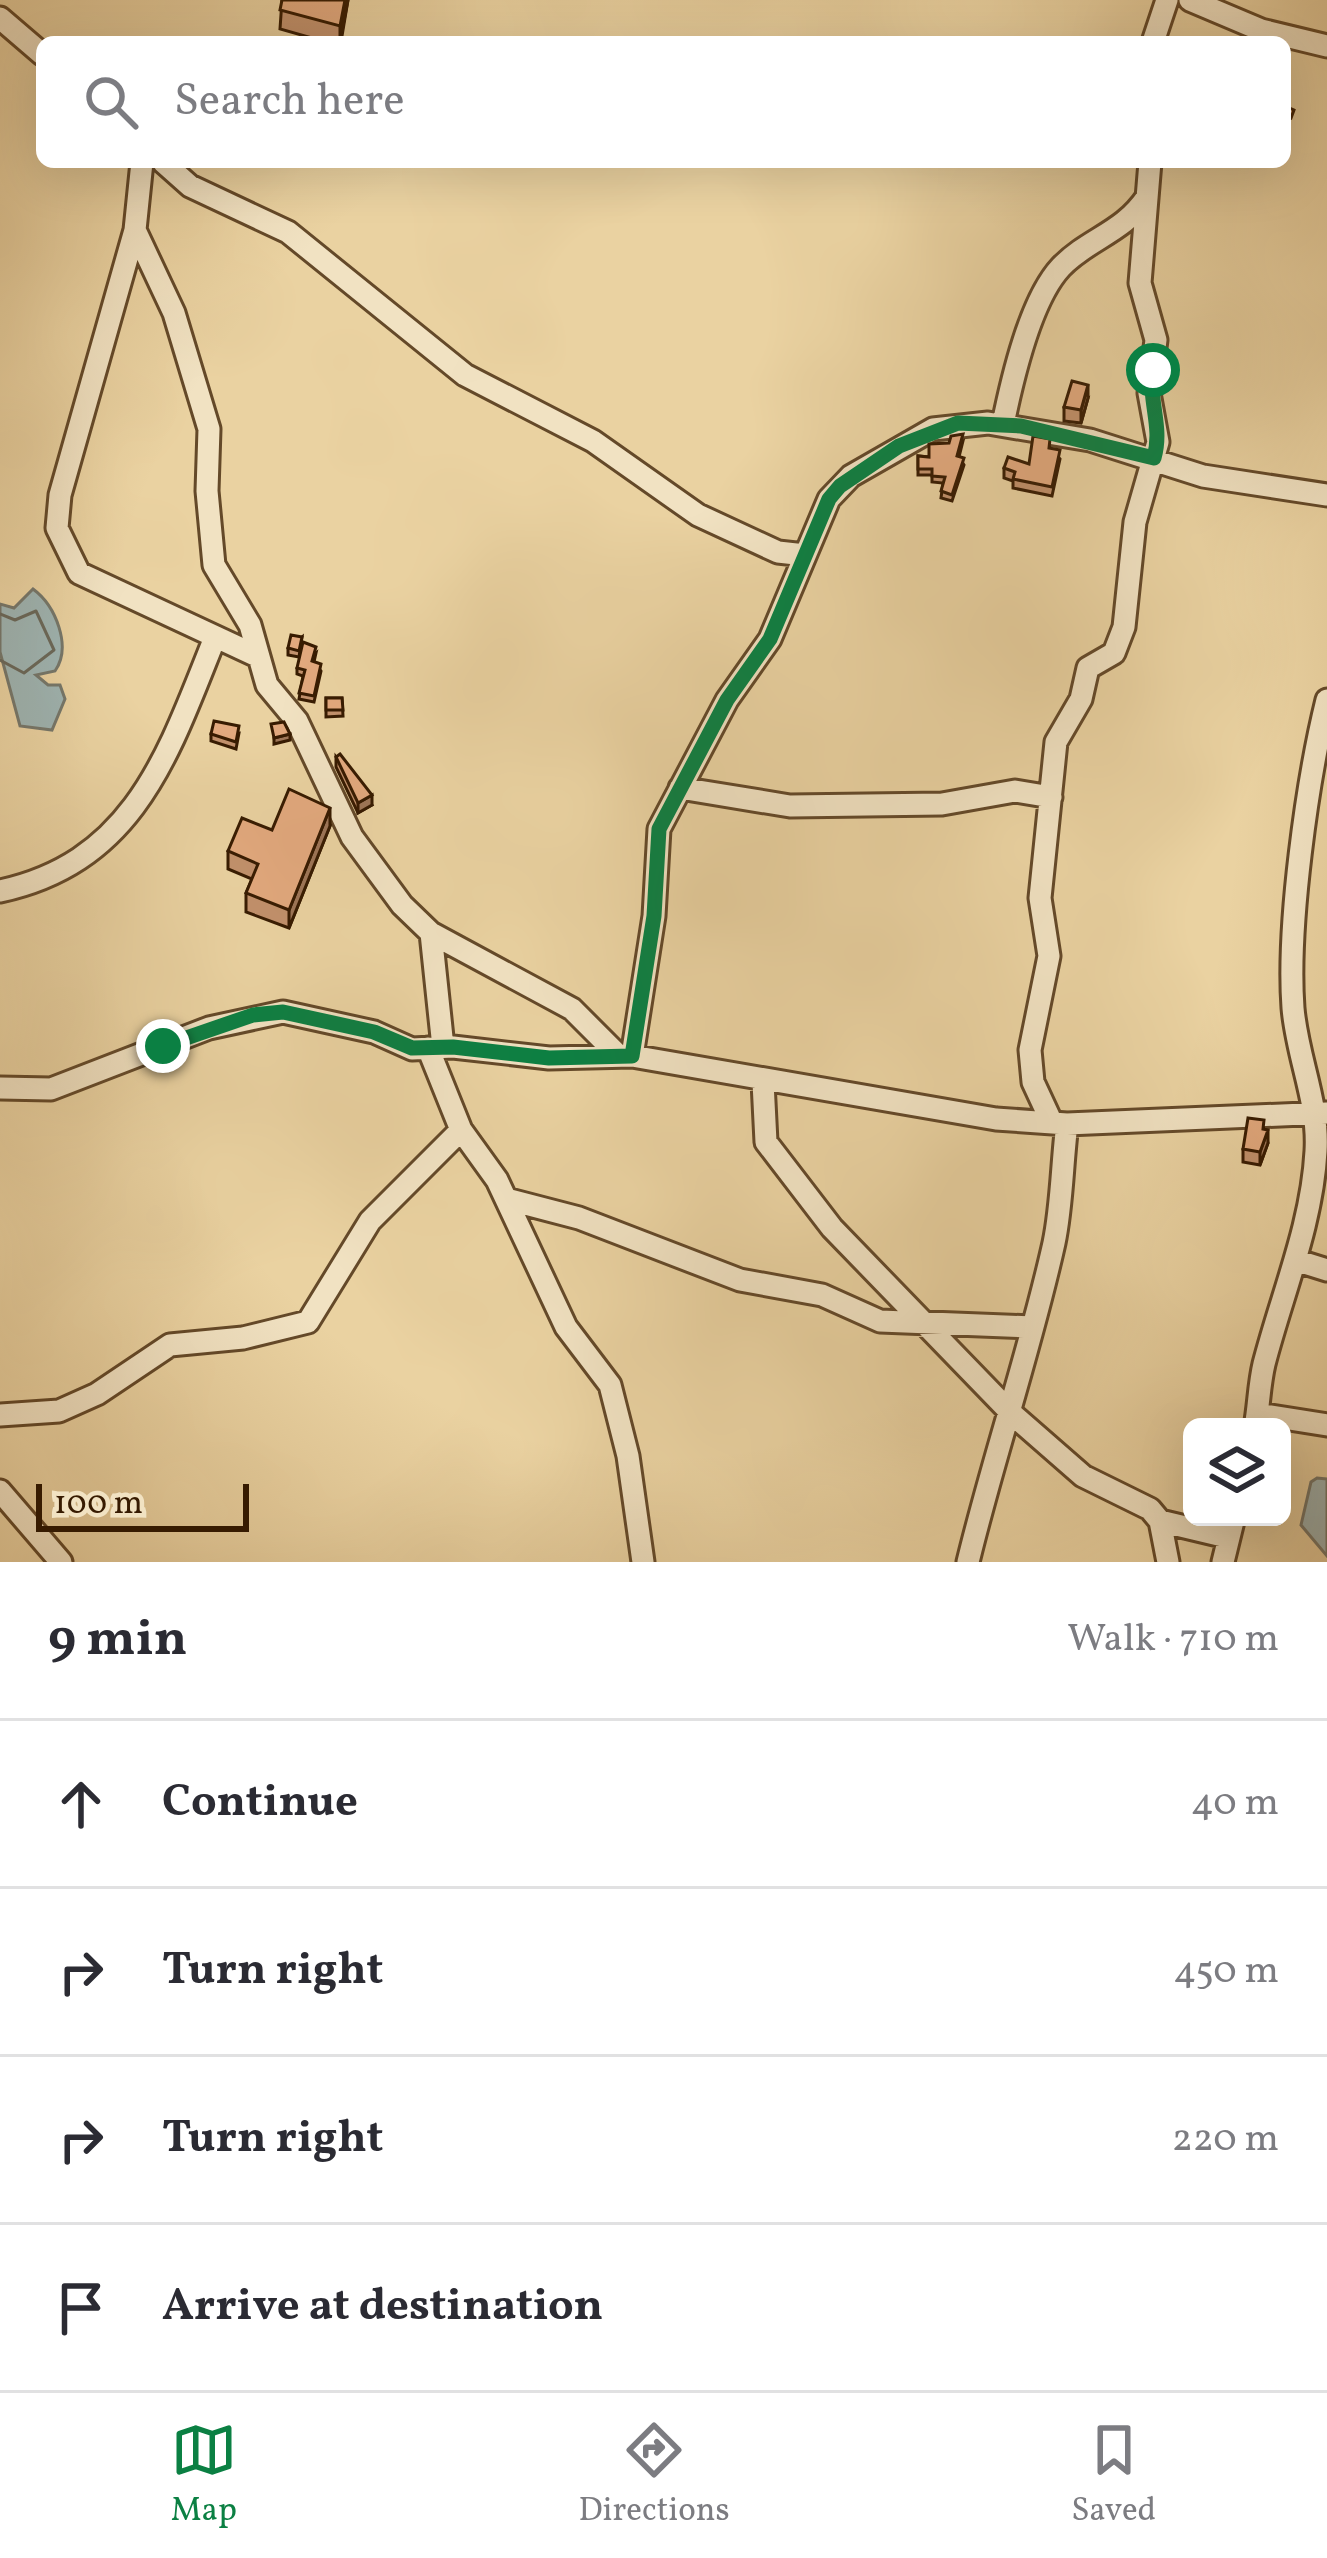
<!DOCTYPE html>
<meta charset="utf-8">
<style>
body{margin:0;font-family:Vollkorn,serif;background:#f7f7f7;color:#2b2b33}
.controls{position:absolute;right:36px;bottom:36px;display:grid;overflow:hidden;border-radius:18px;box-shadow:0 12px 48px #0002}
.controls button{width:108px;height:108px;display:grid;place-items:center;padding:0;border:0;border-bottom:3px solid #e1e1e2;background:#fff;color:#2b2b33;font:60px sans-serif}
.scale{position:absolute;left:36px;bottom:30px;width:213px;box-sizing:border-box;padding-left:12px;border:6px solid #371b01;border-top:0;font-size:33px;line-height:42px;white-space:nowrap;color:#371b01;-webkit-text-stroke:9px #f1e2c2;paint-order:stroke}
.stop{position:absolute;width:36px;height:36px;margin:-27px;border:9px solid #0b8043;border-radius:50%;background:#fff}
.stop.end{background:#0b8043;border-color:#fff;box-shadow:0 3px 12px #0008}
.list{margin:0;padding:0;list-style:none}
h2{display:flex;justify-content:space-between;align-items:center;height:156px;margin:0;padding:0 48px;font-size:51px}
h2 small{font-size:39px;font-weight:400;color:#7c7c81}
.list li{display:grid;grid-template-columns:78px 1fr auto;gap:36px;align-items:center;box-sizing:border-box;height:168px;padding:0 48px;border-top:3px solid #e1e1e2}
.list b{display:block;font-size:45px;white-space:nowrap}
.list em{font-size:39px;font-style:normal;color:#7c7c81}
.icon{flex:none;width:66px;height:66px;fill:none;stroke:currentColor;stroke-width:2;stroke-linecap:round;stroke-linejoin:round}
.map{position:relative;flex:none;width:1327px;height:1562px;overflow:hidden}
.search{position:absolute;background:#fff;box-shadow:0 12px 48px #0002;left:36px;right:36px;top:36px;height:132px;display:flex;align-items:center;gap:30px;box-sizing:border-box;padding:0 42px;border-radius:18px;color:#7c7c81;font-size:45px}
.sheet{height:828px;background:#fff}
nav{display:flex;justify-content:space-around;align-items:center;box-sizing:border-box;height:168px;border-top:3px solid #e1e1e2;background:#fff;font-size:33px;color:#7c7c81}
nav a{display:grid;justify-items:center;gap:6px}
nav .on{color:#0b8043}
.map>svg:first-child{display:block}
.water{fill:#9eb4b2;stroke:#75776b;stroke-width:3}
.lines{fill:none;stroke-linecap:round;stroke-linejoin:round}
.shore{stroke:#6a685a;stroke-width:3}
.minor-casing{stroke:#644929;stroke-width:27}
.minor{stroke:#f1e2c2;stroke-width:21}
.wall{fill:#c2916c;stroke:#371b01;stroke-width:3}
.shaded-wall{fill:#9e7658;stroke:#371b01;stroke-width:3}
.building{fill:#e2a97e;stroke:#371b01;stroke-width:3}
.route{stroke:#0b8043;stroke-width:15}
</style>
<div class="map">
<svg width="1327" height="1562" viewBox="0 0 1327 1562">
<rect width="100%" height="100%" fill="#ead2a1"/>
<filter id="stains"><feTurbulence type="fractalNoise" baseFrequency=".00167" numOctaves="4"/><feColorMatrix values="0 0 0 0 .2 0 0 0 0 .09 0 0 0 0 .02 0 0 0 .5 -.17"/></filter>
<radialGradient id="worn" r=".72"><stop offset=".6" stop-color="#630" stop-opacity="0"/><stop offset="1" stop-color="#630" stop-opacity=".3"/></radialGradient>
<path class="water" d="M33,589c23,17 39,58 22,82l-19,4 12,10h12l5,14 -13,31 -32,-4 -20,-74v-48l14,4z
M1317,1478l10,1v77l-26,-31 10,-43z"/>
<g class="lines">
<path class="shore" d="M0,614l15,6 21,-9 18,39 -30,23 -24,-13"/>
<g class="minor-casing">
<path id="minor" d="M1190,0l71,30 66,16
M0,18l42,36
M1153,42l14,-42
M142,162l-7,68 -75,265 -3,33 22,45 178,83
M163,162l27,24 98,46 177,143 128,66 105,74 80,37 27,3
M135,230l39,83 35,116 -2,62 7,74 36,60 17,60 30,36 55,116 50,68 29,28 141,76 47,47
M1003,424c9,-44 27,-124 58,-157 28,-29 62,-34 86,-70
M680,788l110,18 152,-2 73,-13 36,6
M0,891c134,-29 168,-136 214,-251
M431,933l12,114
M428,1048l33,82 36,50 69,147 44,58 18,71 15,106
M632,1056l22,-140 5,-87 68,-129 43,-61 59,-140 22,-23 82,-47 55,-6 102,17 113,36 124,19
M763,1082l3,60 66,86 180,186 71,62 67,33 10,12 8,41
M0,1088l51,1 158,-61 74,-16 91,20 38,17 41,-2 96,11 83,-2 364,63 71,5 260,-11
M1052,1123l-19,-41 -3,-32 19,-94 -9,-58 16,-156 25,-43 7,-31 26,-15 10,-26 11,-105 23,-80 -9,-49 7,-53 -16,-57 10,-121
M506,1199l73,19 161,62 82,15 58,26 152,6
M1295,1260l32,10
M1258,1414l69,11
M0,1415l59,-4 38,-17 73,-49 73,-7 65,-16 62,-101 91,-91
M1255,1427c4,-21 4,-42 9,-63 18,-70 48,-139 52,-213 3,-49 -19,-94 -23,-143 -6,-82 14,-227 34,-308
M0,1491l61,71
M1160,1521l67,16
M968,1562c26,-107 62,-211 86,-319 8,-38 8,-80 13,-119
M1223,1562l11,-45"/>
</g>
<use href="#minor" class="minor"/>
</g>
<path class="wall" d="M282,0h66l-7,42h-15l-46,-13z
M1088,398l-7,25 -17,-2v-14z
M963,441l-4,16 5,8 -12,36 -11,-3 2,-15 -11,-1v-7h-14v-19l11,1z
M1050,448l10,11 -8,37 -39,-8v-7l-9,-3v-10l25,-4z
M302,637l-3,20 -11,-2v-7z
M316,653l-2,9 7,9 -7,31 -15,-3 4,-23 -6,-2v-6z
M326,698h16l1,18 -17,1z
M239,733l-3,16 -25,-8v-7z
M336,757l36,48 -14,8 -22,-46z
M330,826l-41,102 -43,-16v-19l6,-14 -24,-10v-18l44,-21z
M1264,1129l4,14 -8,22 -17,-3v-13z"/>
<path class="shaded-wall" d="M345,0h3l-8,42v-16z
M1088,385v13l-7,25v-13z
M290,734v6l-16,4v-6z
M372,795v10l-14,8v-10z
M330,808v18l-41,102v-18z
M1268,1130v13l-8,22v-13z"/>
<path class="building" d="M282,0h63l-5,26 -60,-16z
M1285,106l9,4 -3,8 -6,-2z
M1072,381l16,4 -7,25 -17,-3z
M963,434l-6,22 7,2 -12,37 -11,-4 4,-14 -13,-1v-7h-14v-13l11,1v-13l20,-1 2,-7z
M1033,436l17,3 -1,9 11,2 -8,37 -39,-8 2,-7 -11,-4 4,-11 21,7z
M291,635l11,2 -3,14 -11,-3z
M303,642l13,5 -4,14 9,3 -7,32 -15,-3 6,-23 -8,-2z
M326,698h16l1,12h-17z
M214,721l25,5 -3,16 -25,-8z
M284,722l6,12 -16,4 -3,-14z
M340,754l32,41 -14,8 -22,-46z
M289,789l41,19 -41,102 -43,-17 12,-29 -30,-13 14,-33 30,12z
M1248,1118l16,2 -1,9 5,1 -8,22 -17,-3z"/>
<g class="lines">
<path class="route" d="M163,1046l90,-31 30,-3 91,20 38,16 41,-1 96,11 83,-2 22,-140 5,-87 68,-129 43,-61 59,-140 11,-13 59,-40 59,-23 63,3 133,32c9,-32 -6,-56 -1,-88"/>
</g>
<rect width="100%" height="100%" filter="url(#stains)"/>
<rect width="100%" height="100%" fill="url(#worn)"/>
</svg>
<div class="controls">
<button><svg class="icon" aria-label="layers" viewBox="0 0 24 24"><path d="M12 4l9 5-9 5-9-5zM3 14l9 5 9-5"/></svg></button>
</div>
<div class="scale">100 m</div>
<div class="stop" style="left:1153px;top:370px"></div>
<div class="stop end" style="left:163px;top:1046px"></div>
<div class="search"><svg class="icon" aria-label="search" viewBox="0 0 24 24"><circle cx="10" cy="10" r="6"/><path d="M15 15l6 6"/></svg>Search here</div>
</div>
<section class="sheet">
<h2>9 min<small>Walk · 710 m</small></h2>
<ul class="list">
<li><svg class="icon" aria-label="ahead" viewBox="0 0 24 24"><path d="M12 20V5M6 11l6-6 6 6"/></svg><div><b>Continue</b></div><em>40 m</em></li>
<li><svg class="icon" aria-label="right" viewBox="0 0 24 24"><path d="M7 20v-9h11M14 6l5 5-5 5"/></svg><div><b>Turn right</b></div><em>450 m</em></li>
<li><svg class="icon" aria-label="right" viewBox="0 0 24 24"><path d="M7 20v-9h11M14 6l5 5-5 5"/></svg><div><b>Turn right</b></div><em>220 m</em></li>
<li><svg class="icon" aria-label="arrive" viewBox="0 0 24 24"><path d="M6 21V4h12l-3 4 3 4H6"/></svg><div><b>Arrive at destination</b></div></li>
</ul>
</section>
<nav>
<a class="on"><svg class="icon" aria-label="map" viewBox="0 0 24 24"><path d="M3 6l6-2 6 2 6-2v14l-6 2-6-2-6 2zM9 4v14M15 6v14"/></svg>Map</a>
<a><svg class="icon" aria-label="directions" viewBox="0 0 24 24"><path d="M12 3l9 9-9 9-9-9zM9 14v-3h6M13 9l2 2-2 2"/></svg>Directions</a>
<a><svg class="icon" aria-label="saved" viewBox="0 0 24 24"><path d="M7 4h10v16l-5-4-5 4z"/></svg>Saved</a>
</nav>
